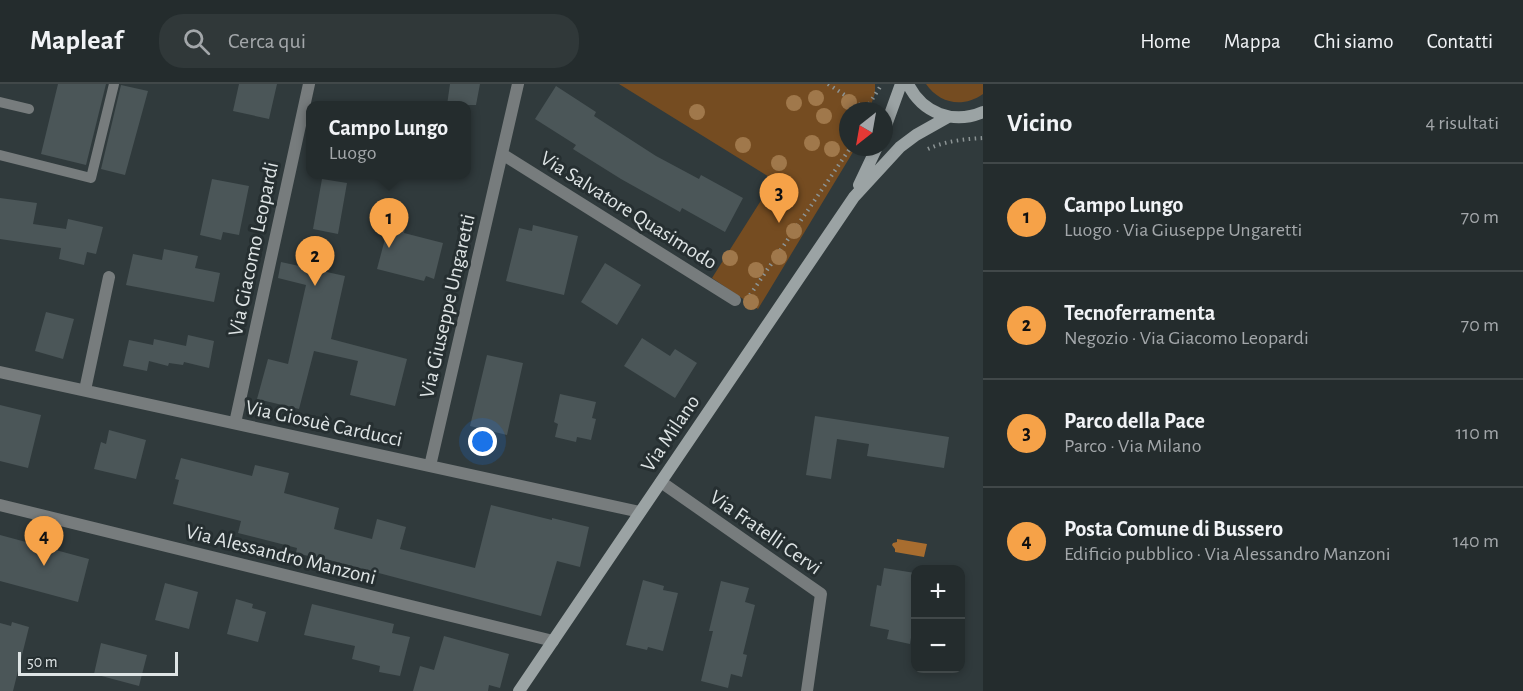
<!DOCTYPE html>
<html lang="it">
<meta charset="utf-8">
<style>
body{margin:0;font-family:"Alegreya Sans",sans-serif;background:#303839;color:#f1f3f6}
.controls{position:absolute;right:18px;bottom:18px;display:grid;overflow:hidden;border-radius:12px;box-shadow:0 3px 9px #0003}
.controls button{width:54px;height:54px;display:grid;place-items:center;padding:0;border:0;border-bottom:2px solid #414849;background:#242c2d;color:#f1f3f6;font:30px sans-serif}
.compass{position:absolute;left:839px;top:18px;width:54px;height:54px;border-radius:50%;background:#242c2d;box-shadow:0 3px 9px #0003;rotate:211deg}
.scale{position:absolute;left:18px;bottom:15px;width:160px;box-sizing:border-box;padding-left:6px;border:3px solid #dee4e5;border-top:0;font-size:16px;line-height:21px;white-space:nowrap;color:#dee4e5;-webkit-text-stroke:4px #262f31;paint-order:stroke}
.you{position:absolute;left:483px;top:358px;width:21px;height:21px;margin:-15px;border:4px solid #fff;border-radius:50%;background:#1a73e8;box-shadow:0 0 0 9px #1a73e833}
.badge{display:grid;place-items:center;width:39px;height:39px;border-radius:50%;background:#f6a248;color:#111;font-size:20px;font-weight:700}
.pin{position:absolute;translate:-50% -50px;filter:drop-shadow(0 2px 3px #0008)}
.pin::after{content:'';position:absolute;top:32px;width:21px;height:18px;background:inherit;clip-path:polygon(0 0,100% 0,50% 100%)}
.popup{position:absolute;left:306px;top:17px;width:165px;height:78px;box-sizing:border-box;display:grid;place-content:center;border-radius:12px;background:#242c2d;filter:drop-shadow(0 2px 4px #0005);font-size:20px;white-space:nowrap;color:#a3a7aa}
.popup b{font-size:22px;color:#f1f3f6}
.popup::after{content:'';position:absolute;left:50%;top:100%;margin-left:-12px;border:12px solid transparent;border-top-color:#242c2d}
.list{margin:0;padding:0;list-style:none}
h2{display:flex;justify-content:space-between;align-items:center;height:78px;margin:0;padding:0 24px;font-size:26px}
h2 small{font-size:20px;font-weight:400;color:#a3a7aa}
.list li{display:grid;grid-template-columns:39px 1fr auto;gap:18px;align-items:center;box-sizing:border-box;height:108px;padding:0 24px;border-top:2px solid #414849}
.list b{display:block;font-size:22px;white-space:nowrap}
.list p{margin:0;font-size:20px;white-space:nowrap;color:#a3a7aa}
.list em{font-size:20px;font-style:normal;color:#a3a7aa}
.icon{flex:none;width:33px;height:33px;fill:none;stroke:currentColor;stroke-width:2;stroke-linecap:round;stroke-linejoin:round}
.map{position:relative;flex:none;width:983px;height:607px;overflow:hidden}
header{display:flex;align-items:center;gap:36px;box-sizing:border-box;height:84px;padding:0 30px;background:#242c2d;border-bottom:2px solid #414849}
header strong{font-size:28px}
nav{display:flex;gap:33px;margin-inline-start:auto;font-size:21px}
.search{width:420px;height:54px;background:#303839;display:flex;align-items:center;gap:15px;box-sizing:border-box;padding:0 21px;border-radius:24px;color:#a3a7aa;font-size:22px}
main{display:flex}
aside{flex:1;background:#242c2d}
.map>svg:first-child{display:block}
.green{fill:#754c21}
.water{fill:#a86d2f}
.building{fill:#4b5658}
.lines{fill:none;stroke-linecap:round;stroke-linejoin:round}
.path{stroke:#8c9495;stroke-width:4;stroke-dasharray:1.5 4.5;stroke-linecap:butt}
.lane{stroke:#777c7d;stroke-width:10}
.street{stroke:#777c7d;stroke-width:12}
.secondary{stroke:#9ba3a4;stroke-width:12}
.tree{fill:#a0784b}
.labels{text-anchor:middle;stroke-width:6;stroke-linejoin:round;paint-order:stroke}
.street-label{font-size:21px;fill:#dee4e5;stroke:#262f31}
</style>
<header>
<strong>Mapleaf</strong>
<div class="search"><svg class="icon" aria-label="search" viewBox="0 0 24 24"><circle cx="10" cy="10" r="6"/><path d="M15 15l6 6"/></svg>Cerca qui</div>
<nav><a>Home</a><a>Mappa</a><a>Chi siamo</a><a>Contatti</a></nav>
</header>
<main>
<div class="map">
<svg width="983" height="607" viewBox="0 0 983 607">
<rect width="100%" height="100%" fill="#303a3c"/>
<path class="green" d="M619,0h256v9l-6,18h-21v36h8l-98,162 -46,-31 62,-98z
M926,0h57v10c-20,14 -43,10 -57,-10z"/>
<path class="water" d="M897,455l30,5 -3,13 -29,-5v-3l-3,-4 1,-2 4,-1z"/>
<path class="building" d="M58,0h48l-20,81 -45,-11z
M239,0h38l-8,35 -36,-8z
M450,0h30l-4,21h-29z
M121,1l27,6 -23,84 -24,-6z
M556,2l40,26 -2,4 62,40 43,23 2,-4 42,23 -18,34 -43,-24 -2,4 -59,-33 -48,-30 3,-4 -41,-26z
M212,95l37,7 -10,49 -16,-3 -2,8 -21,-5z
M322,95l25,4 -9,51 -25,-5z
M0,114l37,5 -4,21 33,5 2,-10 35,8 -7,27 -9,-2 -3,13 -25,-6 2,-11 -61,-9z
M389,140l16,5 -1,4 39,10 -9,36 -8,-3 -2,5 -47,-12z
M533,141l45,11 -14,59 -58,-14 13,-53 13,3z
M164,165l34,7 -3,12 25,5 -6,29 -88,-17 7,-31 29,6z
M281,178l64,14 -14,63 76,20 -12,47 -45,-11 8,-34 -44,-10 -15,58 -42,-10 11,-40 20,5 18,-79 -28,-7z
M605,179l36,22 -24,40 -36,-23z
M46,228l28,7 -11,40 -28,-8z
M188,251l26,6 -5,27 -25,-6 -1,3 -14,-2 -1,3 -19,-5 -2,10 -24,-5 6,-26 24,5 1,-6 32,7z
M642,254l28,18 5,-7 22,14 -22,35 -51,-32z
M487,271l36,8 -16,72 -37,-9z
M560,310l36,8 -4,16 4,1 -5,21 -14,-3 -1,5 -21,-5 3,-13 -4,-2z
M0,321l41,10 -13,53 -28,-7z
M815,332l134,21 -5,31 -77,-12 2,-12 -32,-5 -6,40 -25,-4z
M109,346l37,10 -10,39 -42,-10 7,-27 5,2z
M181,374l71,18 3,-11 34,8 -5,20 55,15 -5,21 38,10 5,-20 29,8 -6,22 75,19 16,-63 61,15v-2l37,9 -9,40 -23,-6 -16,55 -219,-58 -1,1 -25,-6 1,-5 -59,-15 3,-12 -68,-17 6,-24 -4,-1z
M0,451l89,24 -11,43 -78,-21z
M884,484l31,5v40l-5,31 -23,-5 2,-9 -19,-4 7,-41 4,1z
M643,496l21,6 -1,4 15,3 -15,58 -15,-4 -1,3 -21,-5z
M721,497l28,7 -4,14 10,3 -12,49 4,1 -5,22 -11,-3 -3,14 -27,-7 12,-50h-4z
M165,499l33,9 -9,37 -34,-9z
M236,515l17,5 -1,4 14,4 -8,30 -31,-8z
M312,520l82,20 -2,9 18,4 -10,39 -21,-4 1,-6 -28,-7 3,-13 -51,-11z
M12,538l17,5 -16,64h-13v-68l11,3z
M444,552l65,18 -9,34 -11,-3 -1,6h-75l7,-25 14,4z
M101,559l46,12 -8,31 -45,-12z"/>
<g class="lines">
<path class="path" d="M828,0l41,27
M866,25l14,-22
M928,65c17,-8 37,-10 55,-11
M750,211l101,-148"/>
<path class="lane" d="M0,18l29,7
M0,71l91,23 23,-94"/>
<path class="street" d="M502,70l233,146
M0,288l640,140
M85,306l24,-113
M235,339l74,-339
M430,382l88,-382
M661,398l160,112 -14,97
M0,421l553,136"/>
<path class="secondary" d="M908,0c14,29 45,41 75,28
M884,47l17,-47
M859,101l18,-38
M519,607l335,-494 46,-50 16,-12 32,-18"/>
</g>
<g class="tree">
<circle cx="816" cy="14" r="8"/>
<circle cx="849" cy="18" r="8"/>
<circle cx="794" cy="19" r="8"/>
<circle cx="697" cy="28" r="8"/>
<circle cx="824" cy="32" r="8"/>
<circle cx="812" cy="59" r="8"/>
<circle cx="743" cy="61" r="8"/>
<circle cx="832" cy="65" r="8"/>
<circle cx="779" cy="79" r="8"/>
<circle cx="794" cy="147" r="8"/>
<circle cx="779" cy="173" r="8"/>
<circle cx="730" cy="174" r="8"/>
<circle cx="756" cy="186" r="8"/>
<circle cx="751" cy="218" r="8"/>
</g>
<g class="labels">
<g class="street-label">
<text transform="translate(629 126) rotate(32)" y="7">Via Salvatore Quasimodo</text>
<text transform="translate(253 165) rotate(-78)" y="7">Via Giacomo Leopardi</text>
<text transform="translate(447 222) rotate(-77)" y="7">Via Giuseppe Ungaretti</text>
<text transform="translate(324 339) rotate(12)" y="7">Via Giosuè Carducci</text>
<text transform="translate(670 349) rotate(-56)" y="7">Via Milano</text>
<text transform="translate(766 448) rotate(35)" y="7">Via Fratelli Cervi</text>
<text transform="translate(281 470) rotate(14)" y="7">Via Alessandro Manzoni</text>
</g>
</g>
</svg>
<div class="controls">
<button>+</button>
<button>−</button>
</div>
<svg class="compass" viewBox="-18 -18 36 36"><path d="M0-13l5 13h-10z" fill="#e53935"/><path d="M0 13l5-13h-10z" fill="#a3a7aa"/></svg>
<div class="scale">50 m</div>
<div class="you"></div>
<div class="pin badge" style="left:389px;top:164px">1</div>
<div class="popup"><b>Campo Lungo</b>Luogo</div>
<div class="pin badge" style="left:315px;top:202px">2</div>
<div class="pin badge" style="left:779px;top:139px">3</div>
<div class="pin badge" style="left:44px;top:482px">4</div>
</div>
<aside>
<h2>Vicino<small>4 risultati</small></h2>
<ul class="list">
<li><span class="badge">1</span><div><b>Campo Lungo</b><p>Luogo · Via Giuseppe Ungaretti</p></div><em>70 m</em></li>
<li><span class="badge">2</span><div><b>Tecnoferramenta</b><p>Negozio · Via Giacomo Leopardi</p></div><em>70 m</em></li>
<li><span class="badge">3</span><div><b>Parco della Pace</b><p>Parco · Via Milano</p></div><em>110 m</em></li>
<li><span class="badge">4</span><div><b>Posta Comune di Bussero</b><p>Edificio pubblico · Via Alessandro Manzoni</p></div><em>140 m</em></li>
</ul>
</aside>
</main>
